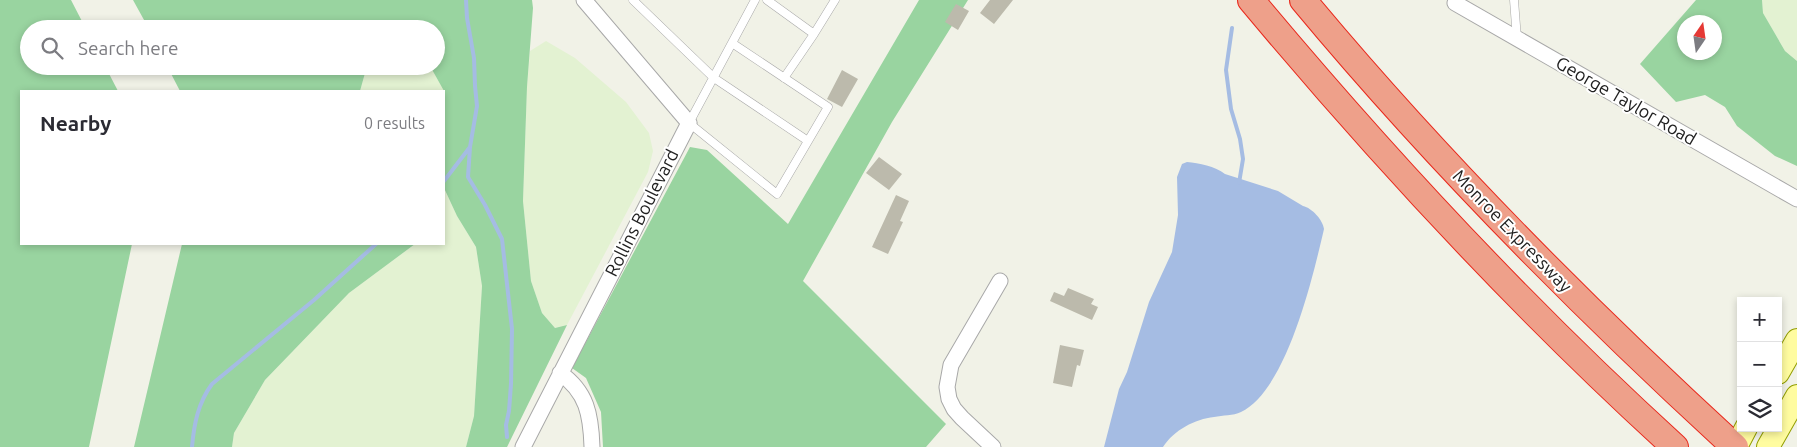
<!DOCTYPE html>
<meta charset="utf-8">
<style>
body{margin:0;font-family:Ubuntu,sans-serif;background:#f7f7f7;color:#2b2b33}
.controls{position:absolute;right:15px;bottom:15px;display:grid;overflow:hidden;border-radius:0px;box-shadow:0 2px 8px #0003}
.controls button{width:45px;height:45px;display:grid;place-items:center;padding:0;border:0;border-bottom:1px solid #e1e1e2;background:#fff;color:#2b2b33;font:25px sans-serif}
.compass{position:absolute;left:1677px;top:15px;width:45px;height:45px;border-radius:50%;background:#fff;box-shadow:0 2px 8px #0003;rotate:13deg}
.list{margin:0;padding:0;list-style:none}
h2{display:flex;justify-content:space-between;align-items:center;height:65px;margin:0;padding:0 20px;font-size:21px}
h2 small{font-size:16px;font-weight:400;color:#7c7c81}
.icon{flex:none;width:28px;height:28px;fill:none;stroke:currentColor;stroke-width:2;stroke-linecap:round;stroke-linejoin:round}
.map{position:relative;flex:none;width:1797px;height:447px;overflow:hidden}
.search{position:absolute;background:#fff;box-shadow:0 2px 8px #0003;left:20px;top:20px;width:425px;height:55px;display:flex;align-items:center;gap:12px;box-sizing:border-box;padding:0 18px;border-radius:28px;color:#7c7c81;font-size:19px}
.panel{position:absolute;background:#fff;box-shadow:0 2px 8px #0003;left:20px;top:90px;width:425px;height:155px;border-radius:0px}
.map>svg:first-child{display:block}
.farmland{fill:#e3f2d2}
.forest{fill:#99d4a0;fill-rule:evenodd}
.water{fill:#a5bce3}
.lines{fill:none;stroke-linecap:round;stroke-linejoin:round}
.stream{stroke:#a5bce3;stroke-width:4}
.building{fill:#bcbaac}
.lane-casing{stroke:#a8a8a8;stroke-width:9}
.street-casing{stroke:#a8a8a8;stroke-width:17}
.primary-casing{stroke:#939f00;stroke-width:24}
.highway-casing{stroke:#e9281c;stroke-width:28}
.lane{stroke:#fff;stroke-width:8}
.street{stroke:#fff;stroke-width:15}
.primary{stroke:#fffca0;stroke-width:22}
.highway{stroke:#eea08a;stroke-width:26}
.labels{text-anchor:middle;stroke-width:4;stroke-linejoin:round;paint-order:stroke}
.street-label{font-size:18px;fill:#212121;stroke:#fff}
</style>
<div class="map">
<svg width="1797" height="447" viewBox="0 0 1797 447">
<rect width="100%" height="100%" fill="#f1f2e7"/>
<path class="farmland" d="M1762,0h35v61l-12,-10 -22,-38z
M546,41l29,17 51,44 23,31 4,18 -5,21 -81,153 -12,3 -13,-15 -11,-32 -8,-80 4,-114 3,-36z
M367,66h63l13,23v2h-83z
M444,188l13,28 19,31 6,39 -8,130 -8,31h-234l2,-14 31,-53 84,-87 66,-49h29z"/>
<path class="forest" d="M0,0h71l15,29h-57v37h76l13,25h-97v153h111l-43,203h-89z
M133,0h399l1,8 -6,79 -4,114 8,80 11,32 13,15 12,-3 -60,122h-41l8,-31 8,-130 -6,-39 -19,-31 -13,-28v-97l-14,-25h6v-37h-287z
M919,0h49l-76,122 -89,159 143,143 -20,23h-323l-2,-35 -15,-34 -14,-10 118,-221 17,3 81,74z
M1696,0h66l1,13 22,38 12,10v105l-22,-10 -38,-30 -12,-19 -20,-12 -29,7 -36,-38zM1684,22h30v30h-30z
M167,66h200l-7,25h-180z
M182,244h233l-66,49 -84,87 -31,53 -2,14h-98z"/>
<path class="water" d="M1187,162c12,1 28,4 38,12l53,17 25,15c9,2 20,14 21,23 -11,47 -37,161 -83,183 -8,4 -18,3 -27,5 -19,2 -40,13 -51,30h-59l15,-58 8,-17 22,-70 23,-50 6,-37 -1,-38 5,-13z"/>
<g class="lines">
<path class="stream" d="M466,0l1,18 7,40 1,28 2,20 -7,41 -2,30 17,28 17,34 10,90 -1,55 -2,27 -3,14 1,12
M1232,28l-6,42 5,39 9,30 3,20 -4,24
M444,181l26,-34
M192,447c2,-23 6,-44 20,-63l102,-84 62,-56"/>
</g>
<path class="building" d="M990,0h23l-19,24 -14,-11z
M956,4l13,7 -11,19 -13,-8z
M842,70l16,9 -16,28 -15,-8z
M879,157l23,17 -13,16 -23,-17z
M896,195l13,6 -9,20 3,1 -15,32 -16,-7z
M1068,288l26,11 -3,5 7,3 -6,13 -42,-19 4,-9 10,4z
M1060,345l24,5 -4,16 -3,-1 -5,22 -19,-4z"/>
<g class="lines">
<g class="lane-casing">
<path id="lane" d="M633,0l81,78 94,63
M767,0l47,34 21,-34
M1514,0l3,39
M732,43l96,64 -51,87 -88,-71 66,-123
M784,78l30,-44"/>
</g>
<g class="street-casing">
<path id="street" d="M1455,3l342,196
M560,373c27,19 31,42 32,74
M523,447l166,-324 -105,-123
M993,447l-31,-29 -8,-9 -5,-10 -2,-12 4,-22 49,-84"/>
</g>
<g class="primary-casing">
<path id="primary" d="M1778,373l19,-33
M1736,447l10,-19
M1768,447l29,-51"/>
</g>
<g class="highway-casing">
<path id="highway" d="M1251,0c132,158 272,309 424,447
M1303,0c133,160 279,307 432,447"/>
</g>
<use href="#lane" class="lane"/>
<use href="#street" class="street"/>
<use href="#primary" class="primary"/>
<use href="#highway" class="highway"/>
</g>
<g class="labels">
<g class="street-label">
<text transform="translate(1626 101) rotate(30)" y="6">George Taylor Road</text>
<text transform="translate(642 213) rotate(-63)" y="6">Rollins Boulevard</text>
<text transform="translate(1512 231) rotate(46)" y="6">Monroe Expressway</text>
</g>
</g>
</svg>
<div class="controls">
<button>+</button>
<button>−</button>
<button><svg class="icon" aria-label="layers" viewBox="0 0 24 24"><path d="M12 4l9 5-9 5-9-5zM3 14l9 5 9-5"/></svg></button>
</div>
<svg class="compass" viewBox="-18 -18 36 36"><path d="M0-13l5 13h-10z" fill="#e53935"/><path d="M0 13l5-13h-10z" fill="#7c7c81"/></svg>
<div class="search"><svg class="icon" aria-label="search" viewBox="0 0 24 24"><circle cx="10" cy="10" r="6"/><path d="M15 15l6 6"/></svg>Search here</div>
<section class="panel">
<h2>Nearby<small>0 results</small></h2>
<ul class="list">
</ul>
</section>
</div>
